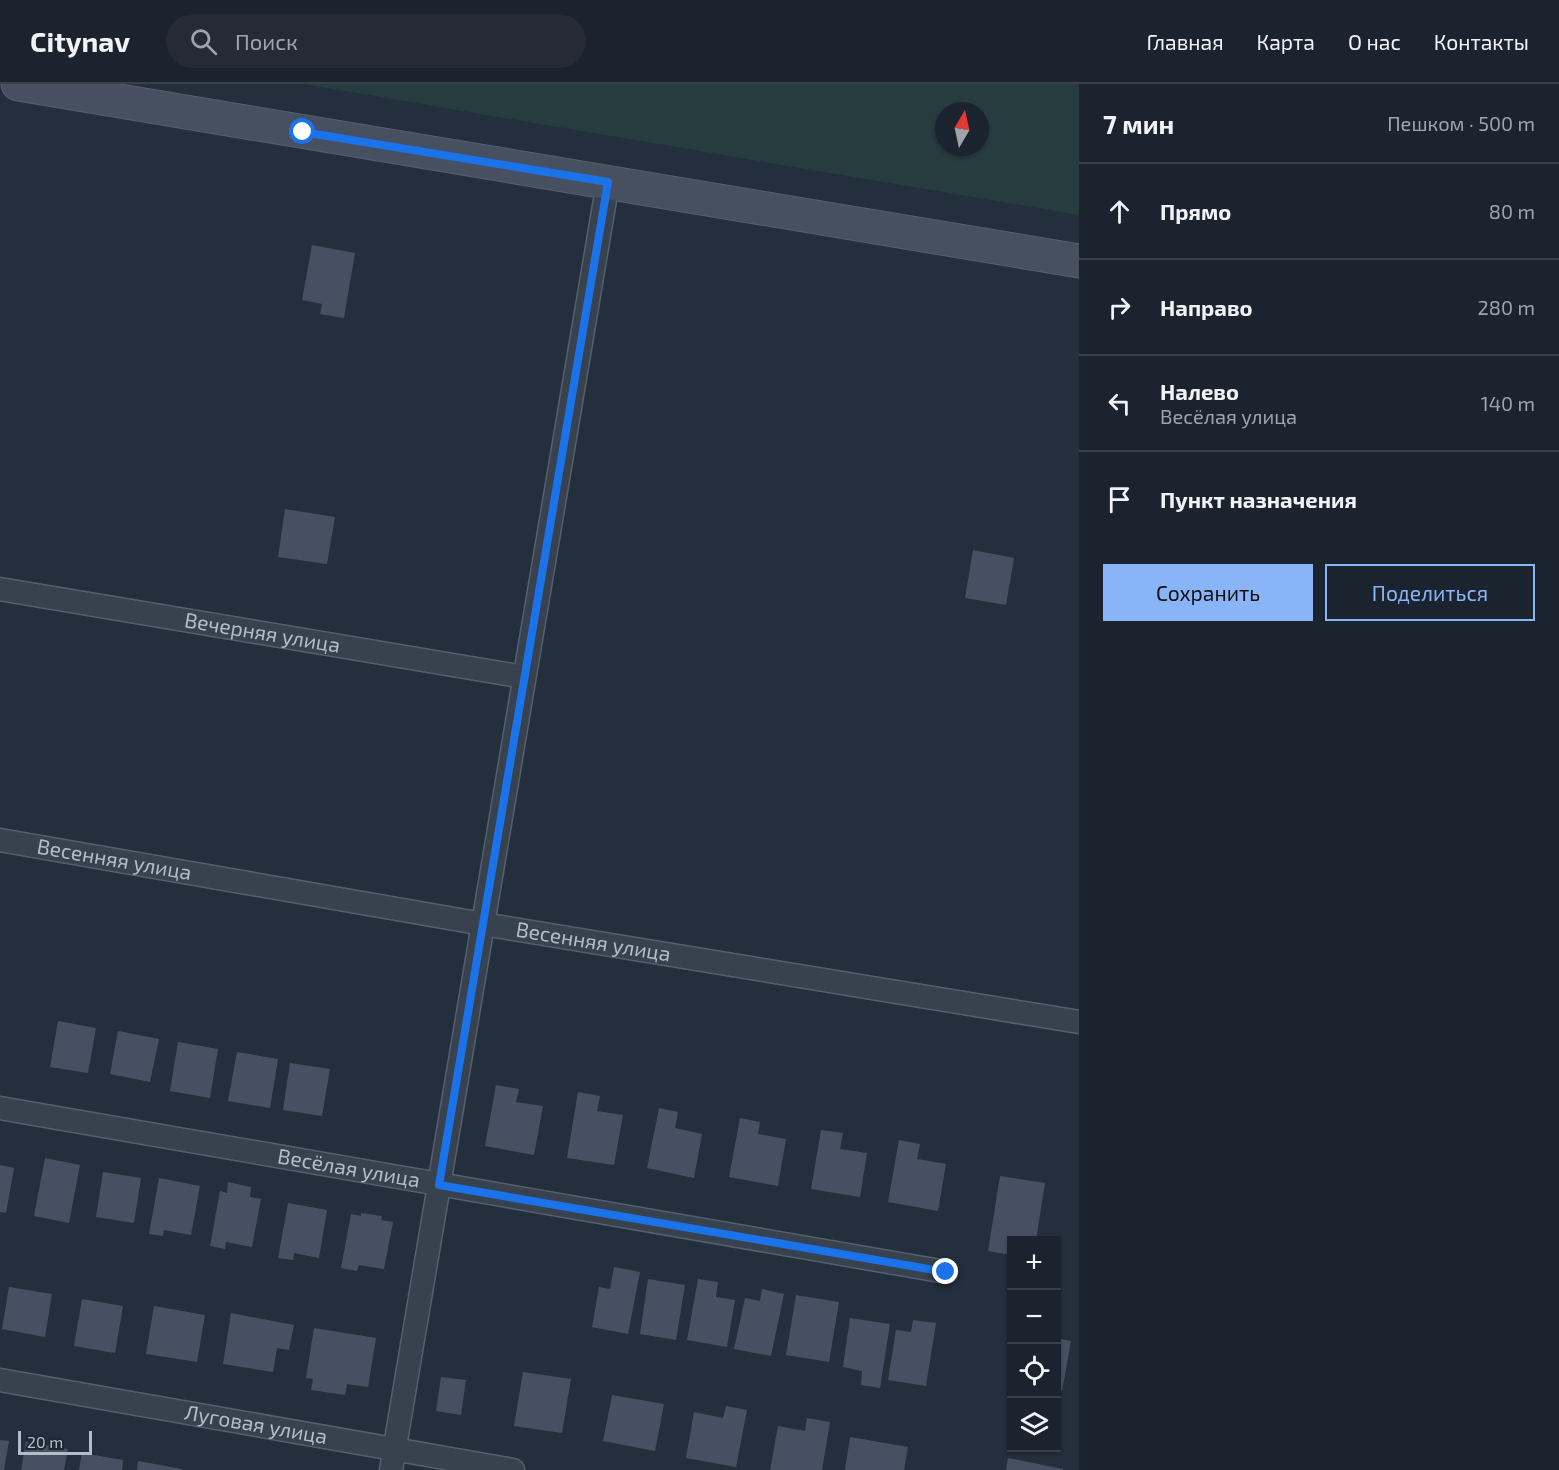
<!DOCTYPE html>
<html lang="ru">
<meta charset="utf-8">
<style>
body{margin:0;font-family:"Exo 2",sans-serif;background:#242b36;color:#f1f3f6}
.controls{position:absolute;right:18px;bottom:18px;display:grid;overflow:hidden;border-radius:0px;box-shadow:0 2px 4px #0004}
.controls button{width:54px;height:54px;display:grid;place-items:center;padding:0;border:0;border-bottom:2px solid #39404a;background:#1b232e;color:#f1f3f6;font:30px sans-serif}
.compass{position:absolute;left:935px;top:18px;width:54px;height:54px;border-radius:50%;background:#1b232e;box-shadow:0 2px 4px #0004;rotate:9deg}
.scale{position:absolute;left:18px;bottom:15px;width:74px;box-sizing:border-box;padding-left:6px;border:3px solid #b4bcc9;border-top:0;font-size:16px;line-height:21px;white-space:nowrap;color:#b4bcc9;-webkit-text-stroke:4px #1d2633;paint-order:stroke}
.stop{position:absolute;width:18px;height:18px;margin:-14px;border:4px solid #1a73e8;border-radius:50%;background:#fff}
.stop.end{background:#1a73e8;border-color:#fff;box-shadow:0 2px 6px #0008}
.list{margin:0;padding:0;list-style:none}
h2{display:flex;justify-content:space-between;align-items:center;height:78px;margin:0;padding:0 24px;font-size:26px}
h2 small{font-size:20px;font-weight:400;color:#a0a4aa}
.list li{display:grid;grid-template-columns:39px 1fr auto;gap:18px;align-items:center;box-sizing:border-box;height:96px;padding:0 24px;border-top:2px solid #39404a}
.list b{display:block;font-size:22px;white-space:nowrap}
.list p{margin:0;font-size:20px;white-space:nowrap;color:#a0a4aa}
.list em{font-size:20px;font-style:normal;color:#a0a4aa}
.actions{display:flex;gap:12px;padding:18px 24px}
.actions a{flex:1;padding:14px 0;border:2px solid #8ab4f8;border-radius:0px;text-align:center;font-size:21px;color:#8ab4f8}
.actions .main{background:#8ab4f8;color:#111}
.icon{flex:none;width:33px;height:33px;fill:none;stroke:currentColor;stroke-width:2;stroke-linecap:round;stroke-linejoin:round}
.map{position:relative;flex:none;width:1079px;height:1386px;overflow:hidden}
header{display:flex;align-items:center;gap:36px;box-sizing:border-box;height:84px;padding:0 30px;background:#1b232e;border-bottom:2px solid #39404a}
header strong{font-size:28px}
nav{display:flex;gap:33px;margin-inline-start:auto;font-size:21px}
.search{width:420px;height:54px;background:#242b36;display:flex;align-items:center;gap:15px;box-sizing:border-box;padding:0 21px;border-radius:33px;color:#a0a4aa;font-size:22px}
main{display:flex}
aside{flex:1;background:#1b232e}
.map>svg:first-child{display:block}
.green{fill:#263c3f;fill-rule:evenodd}
.building{fill:#455162}
.lines{fill:none;stroke-linecap:round;stroke-linejoin:round}
.minor-casing{stroke:#565f6c;stroke-width:25}
.secondary-casing{stroke:#565f6c;stroke-width:35}
.minor{stroke:#38414e;stroke-width:22}
.secondary{stroke:#465061;stroke-width:33}
.route{stroke:#1a73e8;stroke-width:8}
.labels{text-anchor:middle;stroke-width:4.5;stroke-linejoin:round;paint-order:stroke}
.street-label{font-size:21px;fill:#b4bcc9;stroke:#1d2633}
</style>
<header>
<strong>Citynav</strong>
<div class="search"><svg class="icon" aria-label="search" viewBox="0 0 24 24"><circle cx="10" cy="10" r="6"/><path d="M15 15l6 6"/></svg>Поиск</div>
<nav><a>Главная</a><a>Карта</a><a>О нас</a><a>Контакты</a></nav>
</header>
<main>
<div class="map">
<svg width="1079" height="1386" viewBox="0 0 1079 1386">
<rect width="100%" height="100%" fill="#242f3e"/>
<path class="green" d="M303,0h776v131zM944,27h36v36h-36z"/>
<path class="building" d="M312,161l43,8 -11,65 -24,-4 2,-10 -20,-4z
M285,425l50,8 -8,47 -49,-7z
M973,466l41,8 -8,47 -41,-7z
M58,937l38,7 -8,45 -38,-6z
M118,947l41,8 -9,43 -40,-8z
M178,958l40,7 -8,49 -40,-7z
M237,968l41,7 -8,49 -42,-7z
M290,979l40,6 -8,47 -39,-6z
M496,1001l23,4 -3,13 27,4 -9,49 -49,-9z
M578,1008l22,4 -3,15 26,4 -9,50 -47,-7z
M659,1024l19,4 -3,16 27,6 -8,44 -47,-10z
M740,1034l20,4 -2,12 28,5 -8,47 -49,-9z
M821,1046l22,3 -3,16 27,4 -7,44 -49,-8z
M899,1056l21,4 -3,15 29,5 -8,47 -50,-9z
M45,1074l35,7 -11,58 -35,-7z
M0,1081l14,3 -8,45 -6,-1z
M103,1088l38,6 -7,45 -38,-6z
M1000,1092l45,7 -9,57h-25v15l-23,-4z
M159,1094l41,8 -9,49 -27,-5 -1,6 -14,-2z
M228,1098l23,5 -1,10 11,2 -9,48 -26,-5 -1,7 -15,-3 10,-55 7,2z
M288,1119l39,7 -8,48 -25,-5 -1,7 -15,-2z
M361,1129l21,3 -1,4 12,2 -9,47 -25,-4 -2,6 -16,-3 10,-54 10,2z
M614,1183l26,5 -12,62 -36,-7 7,-40 11,2z
M648,1195l37,6 -9,55 -36,-6z
M698,1195l20,3 -2,15 19,3 -8,47 -40,-7z
M9,1203l43,7 -7,43 -43,-8z
M762,1205l22,5 -13,62 -37,-7 11,-51 15,3z
M796,1211l43,7 -10,60 -43,-7z
M82,1215l41,7 -8,47 -41,-7z
M154,1222l51,9 -8,47 -51,-8z
M231,1229l63,12 -5,25 -12,-2 -4,24 -50,-8z
M850,1234l40,6 -10,64 -19,-3 1,-14 -19,-4z
M913,1236l23,3 -10,63 -38,-6 8,-50 15,2z
M314,1244l62,10 -8,49 -21,-3 -2,11 -34,-5 2,-11 -7,-1z
M1056,1254l15,3 -9,50 -6,-1z
M523,1288l48,7 -9,54 -48,-7z
M441,1293l25,3 -5,35 -25,-4z
M612,1311l52,9 -9,47 -52,-10z
M726,1322l21,4 -11,57 -50,-9 8,-46 29,6z
M807,1334l23,4 -8,48h-52l8,-44 27,5z
M850,1353l58,10 -4,23h-59z
M0,1356l9,1 -5,29h-4z
M26,1358l42,7 -4,21h-43z
M82,1369l41,7 -1,10h-43z
M1008,1374l55,11v1h-57z
M138,1377l44,8v1h-45z"/>
<g class="lines">
<g class="minor-casing">
<g id="minor">
<path id="s1" d="M0,505l524,88"/>
<path id="s2" d="M0,756l483,84 596,98"/>
<path id="s3" d="M0,1024l946,164"/>
<path id="s4" d="M0,1296l513,90"/>
<path d="M391,1386l217,-1288"/>
</g>
</g>
<g class="secondary-casing">
<path id="secondary" d="M18,0l1061,177"/>
</g>
<use href="#minor" class="minor"/>
<use href="#secondary" class="secondary"/>
</g>
<g class="lines">
<path class="route" d="M303,48l305,50 -169,1003 507,87"/>
</g>
<g class="labels">
<g class="street-label">
<text dy="7" stroke="none"><textPath href="#s1" startOffset="266">Вечерняя улица</textPath></text>
<text dy="7" stroke="none"><textPath href="#s2" startOffset="116">Весенняя улица</textPath></text>
<text dy="7" stroke="none"><textPath href="#s2" startOffset="602">Весенняя улица</textPath></text>
<text dy="7" stroke="none"><textPath href="#s3" startOffset="354">Весёлая улица</textPath></text>
<text dy="7" stroke="none"><textPath href="#s4" startOffset="260">Луговая улица</textPath></text>
</g>
</g>
</svg>
<div class="controls">
<button>+</button>
<button>−</button>
<button><svg class="icon" aria-label="locate" viewBox="0 0 24 24"><circle cx="12" cy="12" r="6"/><path d="M12 2v4M12 18v4M2 12h4M18 12h4"/></svg></button>
<button><svg class="icon" aria-label="layers" viewBox="0 0 24 24"><path d="M12 4l9 5-9 5-9-5zM3 14l9 5 9-5"/></svg></button>
</div>
<svg class="compass" viewBox="-18 -18 36 36"><path d="M0-13l5 13h-10z" fill="#e53935"/><path d="M0 13l5-13h-10z" fill="#a0a4aa"/></svg>
<div class="scale">20 m</div>
<div class="stop" style="left:303px;top:48px"></div>
<div class="stop end" style="left:946px;top:1188px"></div>
</div>
<aside>
<h2>7 мин<small>Пешком · 500 m</small></h2>
<ul class="list">
<li><svg class="icon" aria-label="ahead" viewBox="0 0 24 24"><path d="M12 20V5M6 11l6-6 6 6"/></svg><div><b>Прямо</b></div><em>80 m</em></li>
<li><svg class="icon" aria-label="right" viewBox="0 0 24 24"><path d="M7 20v-9h11M14 6l5 5-5 5"/></svg><div><b>Направо</b></div><em>280 m</em></li>
<li><svg class="icon" aria-label="left" viewBox="0 0 24 24"><path d="M17 20v-9H6M10 6l-5 5 5 5"/></svg><div><b>Налево</b><p>Весёлая улица</p></div><em>140 m</em></li>
<li><svg class="icon" aria-label="arrive" viewBox="0 0 24 24"><path d="M6 21V4h12l-3 4 3 4H6"/></svg><div><b>Пункт назначения</b></div></li>
</ul>
<div class="actions"><a class="main">Сохранить</a><a>Поделиться</a></div>
</aside>
</main>
